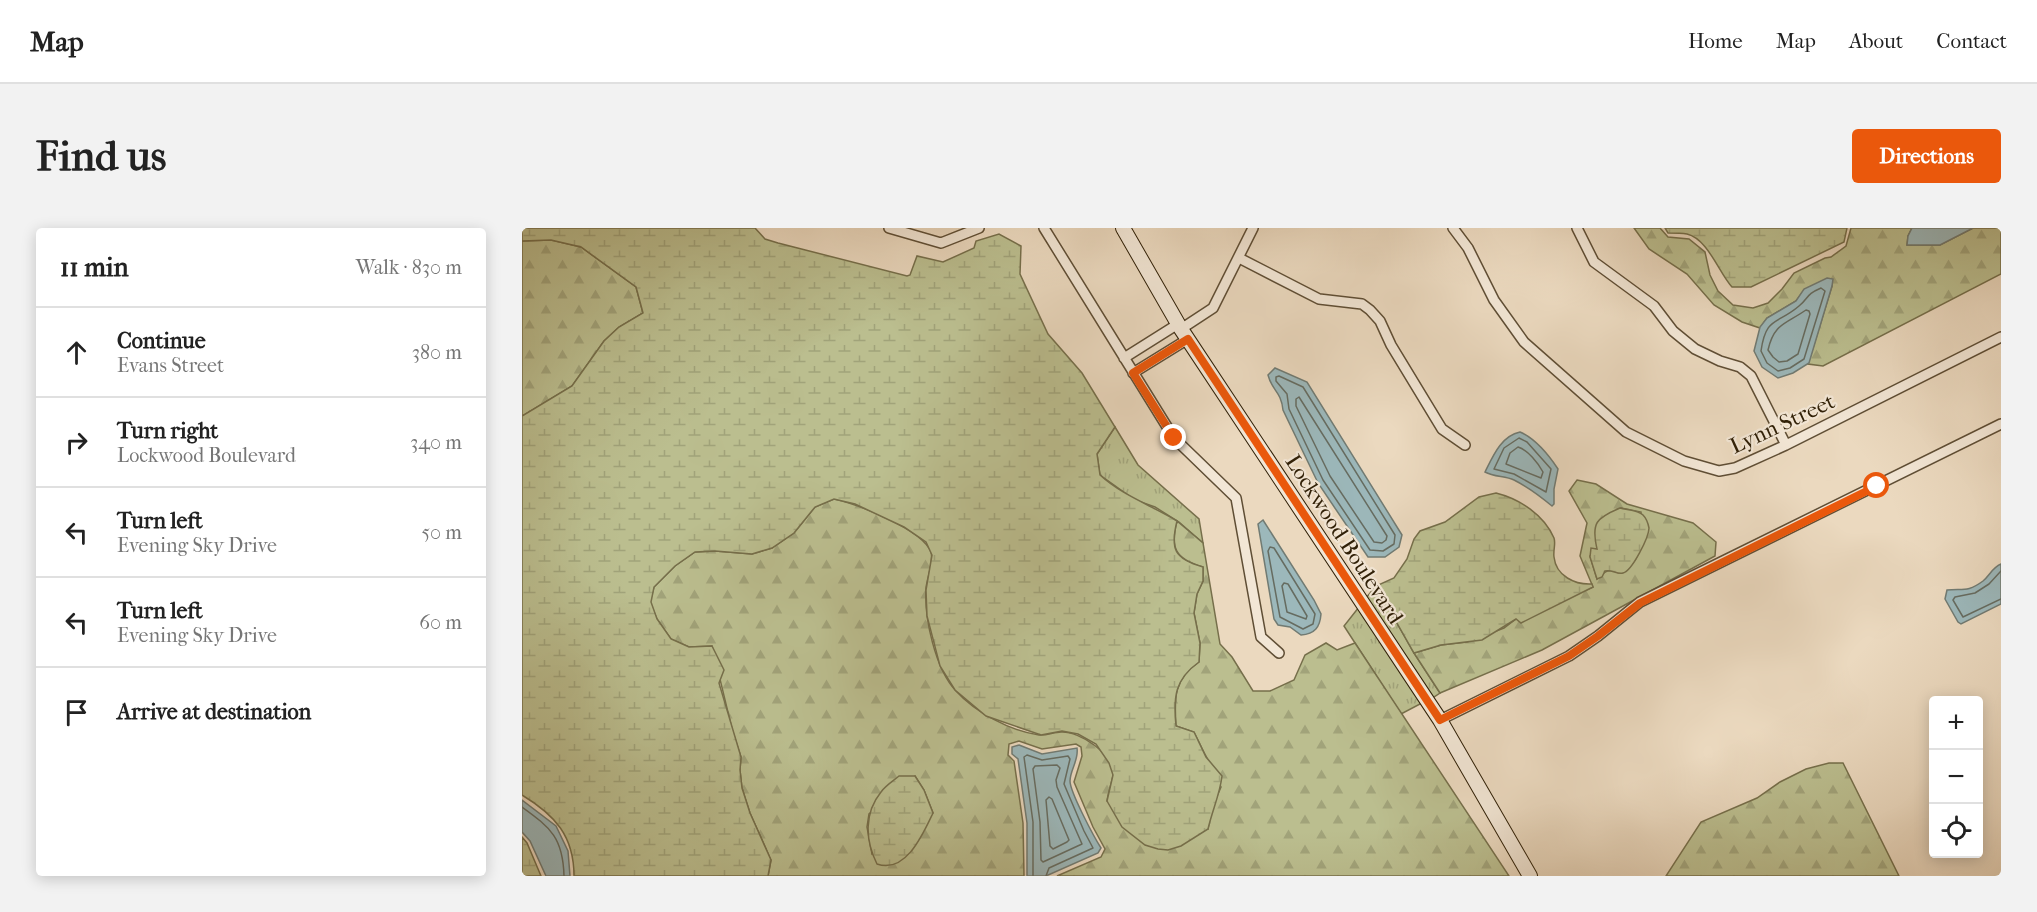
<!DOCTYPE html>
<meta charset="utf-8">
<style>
body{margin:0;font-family:"IM FELL French Canon",serif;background:#f2f2f2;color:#222}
.controls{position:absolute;right:18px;bottom:18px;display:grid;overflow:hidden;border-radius:6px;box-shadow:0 3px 15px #0003}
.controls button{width:54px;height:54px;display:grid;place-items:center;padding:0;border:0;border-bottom:2px solid #e0e0e0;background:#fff;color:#222;font:30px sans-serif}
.stop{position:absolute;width:18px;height:18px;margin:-14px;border:4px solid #ea580c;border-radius:50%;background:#fff}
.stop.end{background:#ea580c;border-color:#fff;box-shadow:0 2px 6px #0008}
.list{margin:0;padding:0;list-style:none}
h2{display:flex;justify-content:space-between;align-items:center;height:78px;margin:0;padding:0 24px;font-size:26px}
h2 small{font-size:20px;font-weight:400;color:#767676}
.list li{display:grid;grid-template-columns:39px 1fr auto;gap:18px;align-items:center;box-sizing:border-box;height:90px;padding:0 24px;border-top:2px solid #e0e0e0}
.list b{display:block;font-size:22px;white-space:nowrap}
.list p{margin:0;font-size:20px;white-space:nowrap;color:#767676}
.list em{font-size:20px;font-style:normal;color:#767676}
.icon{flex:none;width:33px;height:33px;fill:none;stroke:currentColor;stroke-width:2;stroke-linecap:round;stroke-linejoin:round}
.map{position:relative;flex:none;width:1479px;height:648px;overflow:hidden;border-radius:6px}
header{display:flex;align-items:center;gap:36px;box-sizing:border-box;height:84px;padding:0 30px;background:#fff;border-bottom:2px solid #e0e0e0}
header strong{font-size:28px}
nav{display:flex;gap:33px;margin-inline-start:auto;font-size:21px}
.intro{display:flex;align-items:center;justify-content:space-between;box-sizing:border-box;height:144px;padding:0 36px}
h1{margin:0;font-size:42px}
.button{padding:15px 27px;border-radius:6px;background:#ea580c;color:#fff;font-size:21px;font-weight:700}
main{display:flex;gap:36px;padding:0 36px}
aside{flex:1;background:#fff;border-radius:6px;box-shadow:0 3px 15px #0003}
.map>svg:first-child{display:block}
.grass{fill:url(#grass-tufts);stroke:#766f4b;stroke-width:1.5}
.forest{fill:url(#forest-firs);stroke:#766f4b;stroke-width:1.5;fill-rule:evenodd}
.wetland{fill:url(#wetland-marsh);stroke:#766f4b;stroke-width:1.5}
.water{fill:#9cb8bb;stroke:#717b73;stroke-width:1.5}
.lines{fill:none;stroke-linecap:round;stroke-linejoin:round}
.shore{stroke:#666c61;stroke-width:1.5}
.street-casing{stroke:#5f4e35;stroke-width:12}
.secondary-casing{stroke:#302007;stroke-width:16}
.street{stroke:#f2e6d5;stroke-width:9}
.secondary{stroke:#f2e6d5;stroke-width:14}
.route{stroke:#ea580c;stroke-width:8}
.labels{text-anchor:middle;stroke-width:4.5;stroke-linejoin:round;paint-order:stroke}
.street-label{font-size:22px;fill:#302007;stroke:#f2e6d5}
</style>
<header>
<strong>Map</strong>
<nav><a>Home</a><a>Map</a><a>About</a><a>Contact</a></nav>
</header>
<div class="intro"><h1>Find us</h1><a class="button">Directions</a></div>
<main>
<aside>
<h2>11 min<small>Walk · 830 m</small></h2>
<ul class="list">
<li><svg class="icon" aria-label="ahead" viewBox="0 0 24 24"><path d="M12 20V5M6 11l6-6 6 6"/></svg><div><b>Continue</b><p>Evans Street</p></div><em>380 m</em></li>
<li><svg class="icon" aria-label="right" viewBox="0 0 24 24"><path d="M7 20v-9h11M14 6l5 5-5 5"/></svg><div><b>Turn right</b><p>Lockwood Boulevard</p></div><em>340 m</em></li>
<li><svg class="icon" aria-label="left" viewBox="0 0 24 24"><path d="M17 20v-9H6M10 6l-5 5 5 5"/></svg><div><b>Turn left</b><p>Evening Sky Drive</p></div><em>50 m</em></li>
<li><svg class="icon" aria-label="left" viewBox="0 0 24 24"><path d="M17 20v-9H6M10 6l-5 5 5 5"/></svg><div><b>Turn left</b><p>Evening Sky Drive</p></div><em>60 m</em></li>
<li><svg class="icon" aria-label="arrive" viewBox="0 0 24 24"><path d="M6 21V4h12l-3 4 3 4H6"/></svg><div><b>Arrive at destination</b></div></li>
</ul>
</aside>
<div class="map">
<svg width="1479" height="648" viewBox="0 0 1479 648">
<defs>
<pattern id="grass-tufts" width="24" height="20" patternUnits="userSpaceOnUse" patternTransform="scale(1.5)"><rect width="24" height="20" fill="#bbbe8f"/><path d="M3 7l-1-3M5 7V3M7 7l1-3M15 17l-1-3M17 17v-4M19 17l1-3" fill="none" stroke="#a1a37a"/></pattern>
<pattern id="forest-firs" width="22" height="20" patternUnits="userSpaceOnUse" patternTransform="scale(1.5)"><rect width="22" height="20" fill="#bbbe8f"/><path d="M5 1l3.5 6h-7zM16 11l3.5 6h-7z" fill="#a1a37a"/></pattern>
<pattern id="wetland-marsh" width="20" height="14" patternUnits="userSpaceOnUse" patternTransform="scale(1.5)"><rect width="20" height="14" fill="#bbbe8f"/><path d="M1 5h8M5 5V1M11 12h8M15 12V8" fill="none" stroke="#a1a37a"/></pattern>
</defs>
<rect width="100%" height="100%" fill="#ebd9bf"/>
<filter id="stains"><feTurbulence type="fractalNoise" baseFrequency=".00333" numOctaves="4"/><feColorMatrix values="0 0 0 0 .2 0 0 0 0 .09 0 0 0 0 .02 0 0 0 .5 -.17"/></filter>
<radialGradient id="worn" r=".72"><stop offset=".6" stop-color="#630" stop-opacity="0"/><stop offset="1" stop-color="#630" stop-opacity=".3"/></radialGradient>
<path class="grass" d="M593,199l23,38 61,54 4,24 -24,-21 -24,-15 -20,-7 -35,-25 -3,-21z
M854,358l38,67 26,40 -9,6 -66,-100z
M837,379l63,96 -21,11 -57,-88z"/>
<path class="forest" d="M1112,0h26l8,9 21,2 16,13 5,23 8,16 15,14 20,3 15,-5 14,-14 12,-16 31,-15 6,-1 15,-11 5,-18h61l-4,8 -1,9h33l33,-17h28v46l-178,92 -15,-2 24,-78 -27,3 -9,12 -29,17 -7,10 -18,-6 -28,-17 -27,-31 -38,-25z
M29,12l30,7 55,40 7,26 -24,14 -15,14 -32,45 -50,30v-175z
M1055,252l19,4 31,20 66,19 23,19 -1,14 -173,94 -102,43 -26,-40 27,-8 26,-3 37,-14 12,-9 77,-32 -13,-31 7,-33 -18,-32zM1099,280l20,4c-1,26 5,49 -22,61 -10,-5 -14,-2 -22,6l-7,-23 8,-6 3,-31z
M312,271c23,5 88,30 97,53 3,9 -4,26 -5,36 -2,29 9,81 30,103 19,21 54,40 83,44 7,1 15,-3 22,-3 19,-1 53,22 52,43 -1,7 -5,18 -6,26l101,28 4,-21 9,-21 -27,-55 -18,-6c-2,-29 -2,-47 23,-64l1,-19 -6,-30 3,-19 6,-13v-14c-28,-8 -33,-19 -26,-46l26,22 17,101 12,13 21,34h17l24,-11 11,-25 21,-12 11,7 18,-7 154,233h-452l44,-19 4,-8 -12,-22 -19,-45 8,-26 -1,-9 -5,-3 -34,5 -23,-8 -10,3 -1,11 6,6 9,62 1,53h-256l3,-16 -21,-47 -8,-25 -2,-18 1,-13 -9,-28 -20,-83 -23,1 -18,-8 -14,-20 -7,-17 4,-15 21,-21 20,-14 20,-1 37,3 20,-6 22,-15 21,-26zM393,548l9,14 9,23 -61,41 -5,-27 2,-13z
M1307,535h14l56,113h-233l35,-54 56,-24 23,-16 26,-13z"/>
<path class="wetland" d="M0,0h233l10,11 13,4 129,33 3,-1 7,-19 26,6 31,-14 2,-7 23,-7 22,12 -1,28 28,60 34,39 33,54 -18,27 3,21c23,21 51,30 77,46 -7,28 -3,38 26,46v14l-6,13 -3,19 6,30 -1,19c-24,17 -26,35 -23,64l18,6 12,25 16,19c-2,18 -10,35 -14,53l-27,17 -13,4 -10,-1 -13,-4 -23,-18 -15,-26 6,-26 -4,-12 -13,-19 -18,-10 -16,-3 -21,4 -55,-19 -31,-26 -15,-24 -13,-50 -1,-26 6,-35 -6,-13 -22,-15 -49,-23 -21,-5 -19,8 -21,26 -22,15 -20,6 -37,-3 -20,1 -20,14 -21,21 -3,15 6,17 14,20 18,8 23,-1 12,24 -5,13 22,74 -1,13 2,18 8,25 21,47 -3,16h-194c0,-40 -19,-61 -52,-81v-379l50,-30 32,-45 15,-14 24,-14 -7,-26 -55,-40 -30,-7 -29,1z
M1143,0h182l-3,14 -93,45h-19c-13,-14 -24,-48 -45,-53 -6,-1 -13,-1 -19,-1z
M974,265c24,6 48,22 58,45 2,6 -1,12 0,19 2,19 21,28 38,27l1,3 -72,36 -5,-4 -34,21 -41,5 -27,8 -38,-67 18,-8 13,-19 7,-20 6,-8 25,-9 34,-25z
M1098,280c7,2 18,2 23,7 3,3 5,8 6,13 0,9 -17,43 -26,45 -6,2 -11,-4 -18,-2l-3,6 -5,2 -7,-22 1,-9 6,1c-6,-26 -1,-31 23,-41z
M377,548h16l9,14 9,23c-10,21 -27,61 -56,51 -12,-24 -13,-51 4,-72 4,-6 12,-11 18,-16z
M0,609l5,6 14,33h-19z"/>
<path class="water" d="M1390,0h61l-33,17h-33l1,-9z
M1305,50l6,1 -1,7 -23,77 -16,10 -15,5 -16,-11 -8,-16 6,-24 7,-9 29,-17 8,-12z
M753,140l32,14 95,153 -3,12 -14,10h-17l-50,-74 -35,-73c-2,-19 -11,-19 -15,-35z
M998,204c16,7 28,22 38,37l-4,20v15l-2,2c-12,-10 -24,-19 -38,-26 -9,-4 -20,-3 -29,-8 8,-16 16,-36 35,-40z
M741,292l51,80 7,14c-1,13 -6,20 -20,21l-11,-8 -12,-2 -4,-6 -16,-95z
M1479,336v40l-40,20 -3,-2 -13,-23 2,-9c15,-2 20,3 36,-9 7,-6 9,-13 18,-17z
M497,517l23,9 35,-6c2,12 -7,22 -7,33 0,11 24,56 31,67l-3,5 -52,23h-19v-53l-9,-64 -6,-5v-7z
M0,572l34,26 12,25 2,25h-24l-16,-35 -8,-9z"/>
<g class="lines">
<path class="shore" d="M1299,60l4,3 -21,68 -14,9 -12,3 -11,-8 -6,-12c5,-35 16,-26 38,-45 11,-9 6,-11 22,-18z
M1284,82l3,1 1,3 -12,40 -11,7 -8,1 -6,-5 -5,-7c6,-27 18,-26 38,-40z
M757,148l24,11 92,148 -1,9 -11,7 -13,-1 -47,-70 -34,-71 -2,-15 -11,-13v-4z
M777,169l88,139 -1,4 -4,3 -8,-1 -44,-66 -34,-70v-7z
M997,210l8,4 24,27 -5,23 -32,-18 -20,-5 10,-21z
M996,219c10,3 20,16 25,25l-2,6 -35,-14 4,-11z
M748,319l4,1 41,66 -2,10 -10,5 -23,-12 -12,-66z
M1479,343l-12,13 -14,9 -20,4 -2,3 10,17 38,-18
M762,355l4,1 19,32 -1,3 -19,-7 -5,-26z
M535,537l3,3 -4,12 1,7 25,57 -39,18 -2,-2 -1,-38 -7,-53 2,-3z
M527,569l3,2 17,41 -2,2 -14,7 -3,-3 -4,-46z
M0,579c29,21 41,31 42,69
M511,648v-54l-9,-65 3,-2 15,5 26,-4 2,3 -6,25 20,47 9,17 -44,20 -3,8"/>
<g class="street-casing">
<path id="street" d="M367,0l52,15 38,-15
M522,0l130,210 62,60 25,139 18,16
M931,0l15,20 26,52 30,42 102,90 58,29 35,10 16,-3 51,-23 215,-108
M1055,0l17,34 60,44 19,25 22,18 25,12 20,6 11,9 35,69
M717,30l80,41 43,5 8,6 10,11 11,24 51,84 23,16
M659,101l32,-21 40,-80
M602,130l54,-34
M611,145l55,-34
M918,492l129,-64 29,-20 42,-34 361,-178"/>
</g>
<g class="secondary-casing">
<path id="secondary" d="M601,0l58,101 259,391 90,156"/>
</g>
<use href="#street" class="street"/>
<use href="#secondary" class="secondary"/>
</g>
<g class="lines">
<path class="route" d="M652,210l-41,-65 55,-34 252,381 129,-64 29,-20 42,-33 237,-117"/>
</g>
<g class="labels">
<g class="street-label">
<text transform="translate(1260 195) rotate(-25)" y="8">Lynn Street</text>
<text transform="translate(823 311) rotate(57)" y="8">Lockwood Boulevard</text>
</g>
</g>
<rect width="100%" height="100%" filter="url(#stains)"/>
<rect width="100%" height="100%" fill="url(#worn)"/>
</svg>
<div class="controls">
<button>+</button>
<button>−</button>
<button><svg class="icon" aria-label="locate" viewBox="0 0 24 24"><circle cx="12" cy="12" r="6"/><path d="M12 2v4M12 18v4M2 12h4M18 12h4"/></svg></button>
</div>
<div class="stop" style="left:1355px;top:258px"></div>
<div class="stop end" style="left:652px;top:210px"></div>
</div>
</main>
